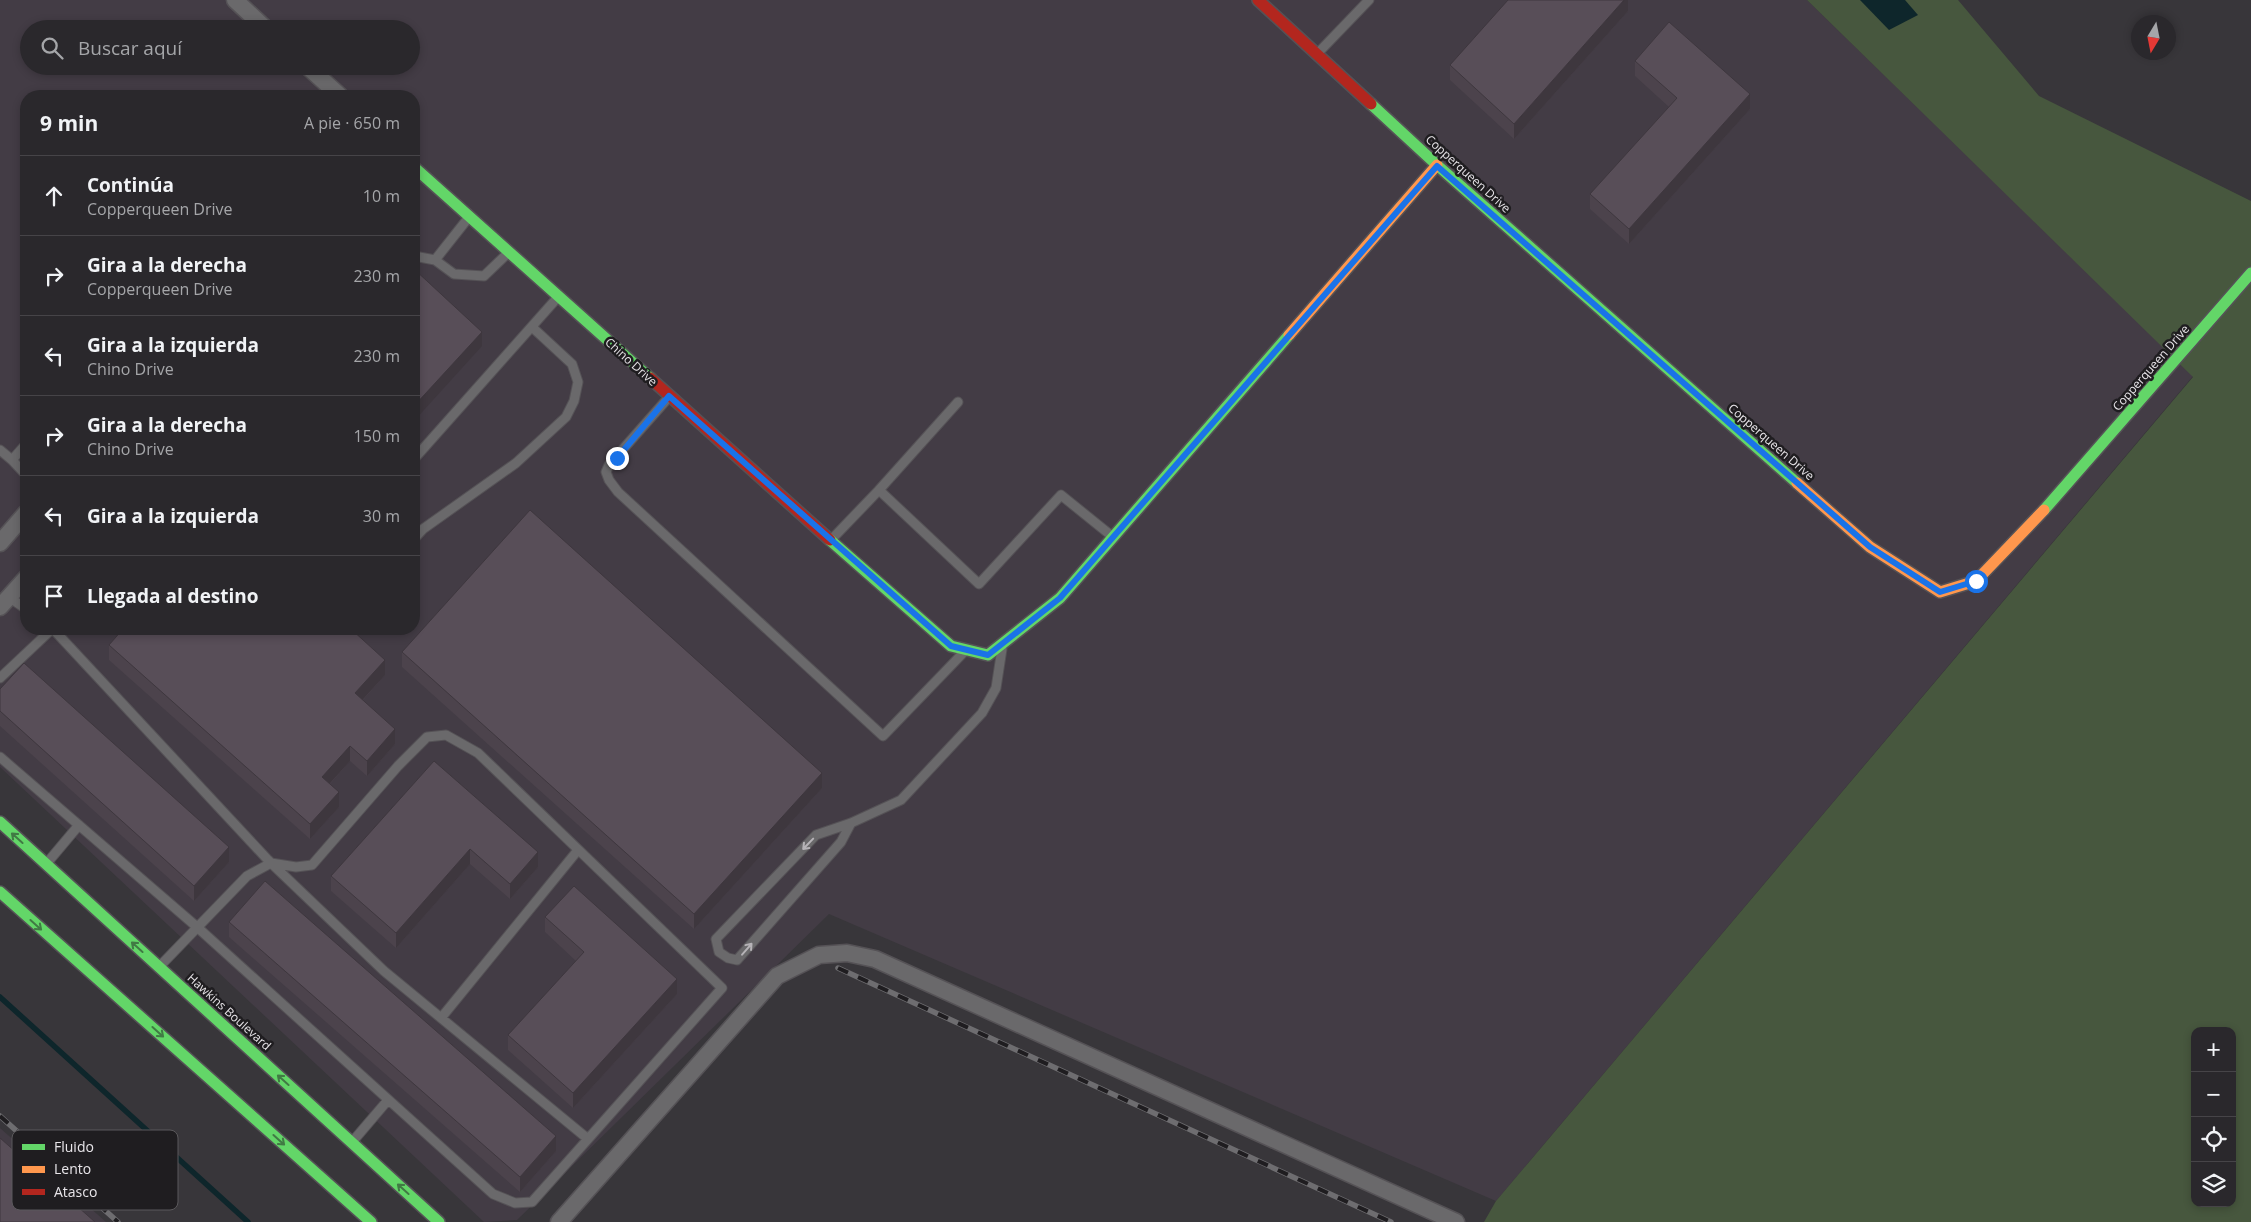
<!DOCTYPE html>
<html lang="es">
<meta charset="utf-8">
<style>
body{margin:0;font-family:"Open Sans",sans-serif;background:#363438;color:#f1f3f6}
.controls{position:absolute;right:15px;bottom:15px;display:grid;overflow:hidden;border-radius:10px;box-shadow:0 2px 8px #0003}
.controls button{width:45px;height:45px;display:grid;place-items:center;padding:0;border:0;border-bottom:1px solid #464448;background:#2a282c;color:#f1f3f6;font:25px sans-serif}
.compass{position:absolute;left:2131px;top:15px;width:45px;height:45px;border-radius:50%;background:#2a282c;box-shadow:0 2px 8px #0003;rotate:190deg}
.stop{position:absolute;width:15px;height:15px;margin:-11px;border:4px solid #1a73e8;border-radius:50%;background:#fff}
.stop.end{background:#1a73e8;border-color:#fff;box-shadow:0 1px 5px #0008}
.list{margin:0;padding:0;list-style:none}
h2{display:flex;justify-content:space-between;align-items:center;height:65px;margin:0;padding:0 20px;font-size:21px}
h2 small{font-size:16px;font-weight:400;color:#a5a6a9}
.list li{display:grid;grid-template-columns:32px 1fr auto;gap:15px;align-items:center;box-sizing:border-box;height:80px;padding:0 20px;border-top:1px solid #464448}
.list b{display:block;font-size:19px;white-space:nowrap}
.list p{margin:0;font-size:16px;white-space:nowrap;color:#a5a6a9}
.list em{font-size:16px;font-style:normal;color:#a5a6a9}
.icon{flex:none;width:28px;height:28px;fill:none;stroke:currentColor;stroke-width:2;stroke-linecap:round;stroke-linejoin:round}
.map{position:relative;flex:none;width:2251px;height:1222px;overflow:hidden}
.search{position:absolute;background:#2a282c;box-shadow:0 2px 8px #0003;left:20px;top:20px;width:400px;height:55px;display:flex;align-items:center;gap:12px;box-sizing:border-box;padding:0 18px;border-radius:28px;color:#a5a6a9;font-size:19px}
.panel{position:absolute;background:#2a282c;box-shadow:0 2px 8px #0003;left:20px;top:90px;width:400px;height:545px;border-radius:20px}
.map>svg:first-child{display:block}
.built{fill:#433c45;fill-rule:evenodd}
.green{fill:#47573e;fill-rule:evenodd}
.water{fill:#0e262b}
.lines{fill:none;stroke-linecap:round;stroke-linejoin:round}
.stream{stroke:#0e262b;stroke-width:5.5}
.lane-casing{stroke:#555256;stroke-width:11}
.street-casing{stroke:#555256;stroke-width:19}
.fast-casing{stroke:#555256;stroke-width:14}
.slow-casing{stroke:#555256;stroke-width:14}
.jam-casing{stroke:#555256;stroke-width:14}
.lane{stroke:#6a696b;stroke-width:9}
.street{stroke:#6a696b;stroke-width:16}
.fast{stroke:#63d668;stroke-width:11}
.slow{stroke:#ff974d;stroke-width:11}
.jam{stroke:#b3261e;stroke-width:11}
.rail-casing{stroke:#6e6d70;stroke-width:5.5}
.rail{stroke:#1f1d20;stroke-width:4;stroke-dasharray:11;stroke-linecap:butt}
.wall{fill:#4c434c}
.shaded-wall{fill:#3e373e}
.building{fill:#584e58;stroke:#3e373e}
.oneway{stroke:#417a44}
.oneway2{stroke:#b6b3b7}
.route{stroke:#1a73e8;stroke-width:6}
.labels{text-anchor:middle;stroke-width:5;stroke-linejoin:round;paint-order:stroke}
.street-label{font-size:12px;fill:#e8e5e9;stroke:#1f1d20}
.key{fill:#1f1d20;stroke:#5b595c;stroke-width:1}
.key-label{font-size:14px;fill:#e8e5e9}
</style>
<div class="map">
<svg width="2251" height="1222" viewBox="0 0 2251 1222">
<rect width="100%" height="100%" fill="#38363a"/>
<path class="built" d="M0,0h1807l386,376 -697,825 -667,-287 -312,306 -33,2 -484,-455zM29,29h382v37h-382zM26,96h388v533h-388z
M0,1128l106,94h-106z"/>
<path class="green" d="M1807,0h151l81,96 212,105v1021h-767l12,-21 697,-824zM2195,1031h37v172h-37z"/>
<path class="water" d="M1860,0h45l13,15 -29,15z"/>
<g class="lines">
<path class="stream" d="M0,997l248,225"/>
<g class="lane-casing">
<path id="lane" d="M1317,54l52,-54
M414,256l21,4 19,14 30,2 25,-24
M435,260l34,-43
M669,397l-60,68 -3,7 3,8 9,12 265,244 81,-84
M26,444l-14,16 14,15
M0,450l12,10
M414,459l144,-162
M879,490l79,-88
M414,539l9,-10 93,-66 50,-46 8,-16 4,-19 -6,-18 -40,-37
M831,540l48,-50 100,94 82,-89 52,42
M9,597l17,12
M53,629l215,231 3,3 113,108 204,168 134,-151 -244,-235 -32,-18 -19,2 -29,29 -86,99 -16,2 -25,-4 -24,13 -88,91
M0,678l52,-49
M0,757l197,170 296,267 22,9 17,-1 56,-63
M851,823l-10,19 -104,118 -9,-2 -9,-6 -3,-13 100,-104 35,-12 50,-23 81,-87 14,-25 6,-39
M47,863l32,-38
M441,1018l137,-168
M353,1141l35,-41"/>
</g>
<g class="street-casing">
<path id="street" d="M235,0l31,29
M307,66l33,30
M0,543l26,-30
M0,607l26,-29
M559,1222l218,-246 42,-21 28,-2 28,6 581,263"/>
</g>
<g class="fast-casing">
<path id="fast" d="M1371,104l66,61 360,318
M414,167l236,211
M2044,510l207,-237
M830,540l121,106 37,9 72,-57 229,-263
M0,822l439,400
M0,892l371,330"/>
</g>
<g class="slow-casing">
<path id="slow" d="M1289,335l148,-170
M1797,483l73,64 70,45 36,-11 68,-71"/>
</g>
<g class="jam-casing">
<path id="jam" d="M1258,0l113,104
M650,378l180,162"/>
</g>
<use href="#lane" class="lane"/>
<use href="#street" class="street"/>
<use href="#fast" class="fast"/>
<use href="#slow" class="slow"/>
<use href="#jam" class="jam"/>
<g class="rail-casing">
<path id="rail" d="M838,968l553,254
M0,1116l118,106"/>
</g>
<use href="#rail" class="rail"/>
</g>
<path class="wall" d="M1628,0v11l-114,128 -64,-59v-15z
M1635,61l115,48 -121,135 -39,-35v-15l79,-87 -34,-31z
M109,645l276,30 -22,25 32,44 -28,32 -17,-15 -20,23 9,23 -29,32 -201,-179z
M402,652l420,136 -128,141 -292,-262z
M0,689l229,173 -35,39 -194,-175z
M434,761l104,106 -28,32 -40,-35 -74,84 -65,-57v-15z
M545,917l132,77 -104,114 -65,-58v-15l68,-74 -31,-29z
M229,922l327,229 -36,41 -291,-255z"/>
<path class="shaded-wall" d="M1624,0h4v11l-114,128v-15z
M1750,94v15l-121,135v-15z
M482,332v14l-68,75v-15z
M385,660v15l-30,33v-15z
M395,729v15l-28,32v-15z
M350,746v15l-28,31v-15z
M822,773v15l-128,141v-15z
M339,792v15l-29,32v-15z
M229,847v15l-35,39v-15z
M470,849v15l-74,84v-15z
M538,852v15l-28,32v-15z
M677,979v15l-104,114v-15z
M556,1136v15l-36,41v-15z"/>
<path class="building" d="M1508,0h116l-110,124 -64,-59z
M1669,22l81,72 -121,135 -39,-35 87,-96 -42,-37z
M414,269l68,63 -68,74z
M530,510l292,263 -128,141 -292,-262z
M123,629h228l34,31 -30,33 40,36 -28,32 -17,-15 -28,31 17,15 -29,32 -201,-179z
M24,663l205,184 -35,39 -194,-175v-22z
M434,761l104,91 -28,32 -40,-35 -74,84 -65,-57z
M265,881l291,255 -36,41 -291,-255z
M574,886l103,93 -104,114 -65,-58 76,-83 -39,-35z
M0,1138l95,84h-95z"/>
<defs><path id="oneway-shaft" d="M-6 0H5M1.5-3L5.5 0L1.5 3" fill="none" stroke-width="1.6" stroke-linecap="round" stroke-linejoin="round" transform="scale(1.25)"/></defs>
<g class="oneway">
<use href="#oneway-shaft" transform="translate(17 838) rotate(-138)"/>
<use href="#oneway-shaft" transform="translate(36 925) rotate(42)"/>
<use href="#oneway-shaft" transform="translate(137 947) rotate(-138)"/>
<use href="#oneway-shaft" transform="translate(158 1032) rotate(42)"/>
<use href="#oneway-shaft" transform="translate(283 1080) rotate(-138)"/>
<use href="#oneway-shaft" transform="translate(279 1140) rotate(42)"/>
<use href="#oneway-shaft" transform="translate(403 1189) rotate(-138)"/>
</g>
<g class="oneway2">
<use href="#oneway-shaft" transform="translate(808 844) rotate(134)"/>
<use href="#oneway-shaft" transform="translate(747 949) rotate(-49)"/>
</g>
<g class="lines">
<path class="route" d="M617,458l52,-62 282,250 37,9 72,-57 377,-432 433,381 70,45 36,-11"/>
</g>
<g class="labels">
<g class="street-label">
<text transform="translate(1468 174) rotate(42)" y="4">Copperqueen Drive</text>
<text transform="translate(631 362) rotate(42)" y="4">Chino Drive</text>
<text transform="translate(2151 368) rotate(-49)" y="4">Copperqueen Drive</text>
<text transform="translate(1771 442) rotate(41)" y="4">Copperqueen Drive</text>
<text transform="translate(229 1012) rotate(42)" y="4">Hawkins Boulevard</text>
</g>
</g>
<rect x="12" y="1130" width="166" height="80" rx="8" class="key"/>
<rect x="22" y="1144" width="23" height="6" fill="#63d668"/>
<rect x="22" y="1166" width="23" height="7" fill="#ff974d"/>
<rect x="22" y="1189" width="23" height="6" fill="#b3261e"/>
<g class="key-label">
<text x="54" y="1152">Fluido</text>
<text x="54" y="1174">Lento</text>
<text x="54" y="1197">Atasco</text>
</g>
</svg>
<div class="controls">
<button>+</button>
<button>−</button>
<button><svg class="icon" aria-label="locate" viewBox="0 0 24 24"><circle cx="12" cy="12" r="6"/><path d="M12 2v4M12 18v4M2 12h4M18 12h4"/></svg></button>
<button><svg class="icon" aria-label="layers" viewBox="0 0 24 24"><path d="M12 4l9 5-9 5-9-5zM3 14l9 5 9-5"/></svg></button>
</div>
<svg class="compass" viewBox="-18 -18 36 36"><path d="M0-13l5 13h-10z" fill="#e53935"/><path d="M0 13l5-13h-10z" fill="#a5a6a9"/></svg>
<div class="stop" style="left:1976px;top:581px"></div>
<div class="stop end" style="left:617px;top:458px"></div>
<div class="search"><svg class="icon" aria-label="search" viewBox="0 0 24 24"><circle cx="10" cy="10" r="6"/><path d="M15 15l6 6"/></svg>Buscar aquí</div>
<section class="panel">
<h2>9 min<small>A pie · 650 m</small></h2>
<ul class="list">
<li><svg class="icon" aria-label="ahead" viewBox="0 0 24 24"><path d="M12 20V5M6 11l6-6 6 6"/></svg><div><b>Continúa</b><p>Copperqueen Drive</p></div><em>10 m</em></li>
<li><svg class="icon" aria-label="right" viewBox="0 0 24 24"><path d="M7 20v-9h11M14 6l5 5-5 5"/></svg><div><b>Gira a la derecha</b><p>Copperqueen Drive</p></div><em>230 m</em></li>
<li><svg class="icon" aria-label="left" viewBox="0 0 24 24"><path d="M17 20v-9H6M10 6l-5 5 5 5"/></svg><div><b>Gira a la izquierda</b><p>Chino Drive</p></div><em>230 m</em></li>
<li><svg class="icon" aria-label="right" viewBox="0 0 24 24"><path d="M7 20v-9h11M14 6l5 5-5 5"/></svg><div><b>Gira a la derecha</b><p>Chino Drive</p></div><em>150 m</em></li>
<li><svg class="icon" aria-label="left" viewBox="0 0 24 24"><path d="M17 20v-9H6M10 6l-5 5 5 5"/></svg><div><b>Gira a la izquierda</b></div><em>30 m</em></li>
<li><svg class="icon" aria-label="arrive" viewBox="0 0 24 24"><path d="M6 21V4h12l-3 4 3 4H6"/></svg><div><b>Llegada al destino</b></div></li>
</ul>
</section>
</div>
